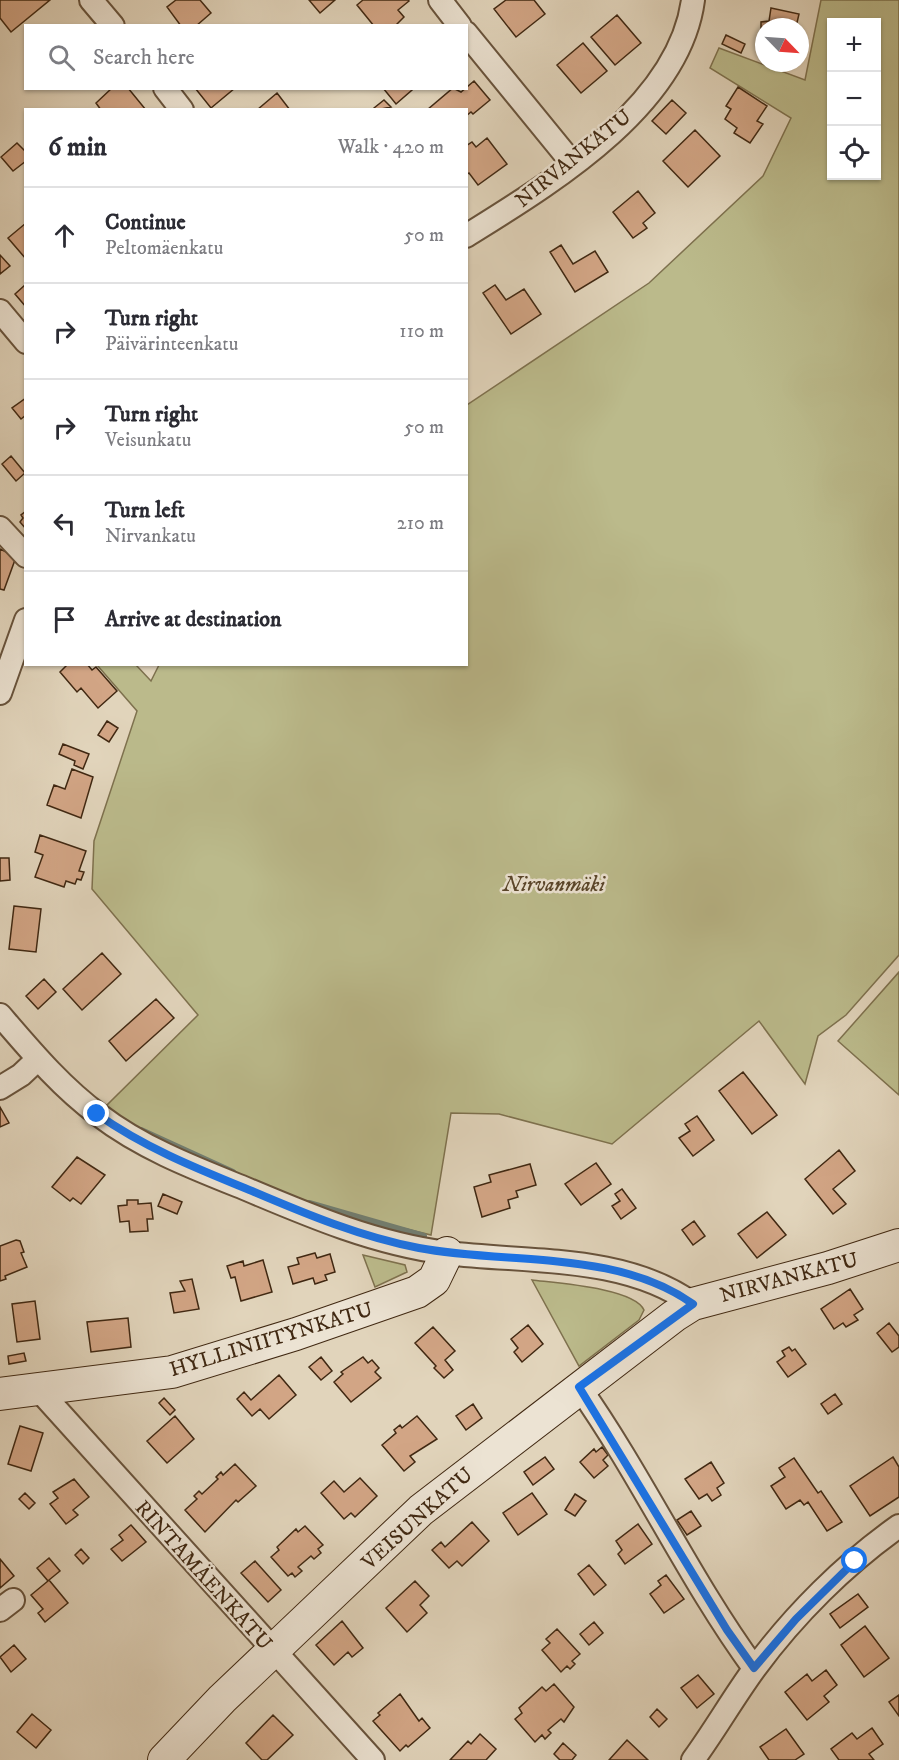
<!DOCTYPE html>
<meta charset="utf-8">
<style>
body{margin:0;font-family:"IM FELL DW Pica",serif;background:#f2f2f3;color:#2b2b33}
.controls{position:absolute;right:18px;top:18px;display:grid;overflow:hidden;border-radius:0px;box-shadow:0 2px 4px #0004}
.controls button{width:54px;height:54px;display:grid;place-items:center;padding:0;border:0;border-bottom:2px solid #e1e1e2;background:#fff;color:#2b2b33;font:30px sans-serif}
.compass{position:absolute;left:755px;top:18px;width:54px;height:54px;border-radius:50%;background:#fff;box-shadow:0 2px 4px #0004;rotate:115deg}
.stop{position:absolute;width:18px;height:18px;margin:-14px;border:4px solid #1a73e8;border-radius:50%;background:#fff}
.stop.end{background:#1a73e8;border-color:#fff;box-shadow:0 2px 6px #0008}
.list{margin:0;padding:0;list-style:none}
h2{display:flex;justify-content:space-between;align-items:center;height:78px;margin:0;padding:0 24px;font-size:26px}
h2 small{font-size:20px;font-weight:400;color:#7c7c81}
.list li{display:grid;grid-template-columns:39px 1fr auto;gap:18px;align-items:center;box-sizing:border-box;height:96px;padding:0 24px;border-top:2px solid #e1e1e2}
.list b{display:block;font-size:22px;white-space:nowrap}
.list p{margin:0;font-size:20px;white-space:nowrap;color:#7c7c81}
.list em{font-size:20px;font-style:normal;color:#7c7c81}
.icon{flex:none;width:33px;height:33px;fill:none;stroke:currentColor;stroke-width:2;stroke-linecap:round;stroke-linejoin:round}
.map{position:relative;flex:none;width:899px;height:1760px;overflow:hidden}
.search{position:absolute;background:#fff;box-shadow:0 2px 4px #0004;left:24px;top:24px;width:444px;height:66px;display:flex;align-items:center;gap:15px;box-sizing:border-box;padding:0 21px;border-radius:0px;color:#7c7c81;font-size:22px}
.panel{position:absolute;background:#fff;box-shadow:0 2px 4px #0004;left:24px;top:108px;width:444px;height:558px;border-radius:0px}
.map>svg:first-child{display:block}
.green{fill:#bbba8b;stroke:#7e714e;stroke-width:1.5;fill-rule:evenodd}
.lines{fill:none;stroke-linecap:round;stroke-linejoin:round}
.stream{stroke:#727e71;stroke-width:6}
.building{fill:#d2a585;stroke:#402812;stroke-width:1.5}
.street-casing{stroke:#68533c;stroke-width:26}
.secondary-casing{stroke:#402812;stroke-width:34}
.street{stroke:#ece3d3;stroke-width:22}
.secondary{stroke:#ece3d3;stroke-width:32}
.route{stroke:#1a73e8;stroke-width:8}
.labels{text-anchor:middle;stroke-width:5;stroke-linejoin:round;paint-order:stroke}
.street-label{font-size:21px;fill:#402812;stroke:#ece3d3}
.park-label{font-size:21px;font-style:italic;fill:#59452a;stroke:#ece3d3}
</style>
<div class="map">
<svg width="899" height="1760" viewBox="0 0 899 1760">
<rect width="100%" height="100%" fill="#e1d4bb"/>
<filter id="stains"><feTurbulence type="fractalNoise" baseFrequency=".00333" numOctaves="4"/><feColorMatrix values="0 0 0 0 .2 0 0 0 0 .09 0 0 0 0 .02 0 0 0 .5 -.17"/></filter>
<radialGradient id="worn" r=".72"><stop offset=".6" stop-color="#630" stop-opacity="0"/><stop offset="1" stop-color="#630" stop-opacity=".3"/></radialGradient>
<path class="green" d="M821,0h78v955l-53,60 -28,21 -13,48 -46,-63 -147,123 -113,-30 -48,-1 -20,122 -126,-31 -160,-69 -39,-29 92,-91 -106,-126 2,-48 43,-130 -40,-46h39l15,16 8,-16 307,-1 1,-259 182,-122 114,-107 28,-58 -81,-50 9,-20 86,32zM832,22h44v154h-44z
M899,972v123l-61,-54z
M363,1255l42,10 2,7 -32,15z
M532,1280c24,3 102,8 112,30l-5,10 -60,46z"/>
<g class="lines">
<path class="stream" d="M141,1130l92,42
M309,1203l115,33"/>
</g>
<path class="building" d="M0,0h50l-39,32 -11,-14z
M176,0h24l11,13 -15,13h-15l-14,-19z
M309,0h26l-15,13z
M363,0h45l1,1 -11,9 6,7 -9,9h-21l-17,-21z
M506,0h28l11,14 -29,23 -22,-28z
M771,8l28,6 -3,13h-32v6l-3,-1v-10l8,-1z
M617,15l24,28 -26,22 -24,-28z
M726,35l19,9 -4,9 -19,-9z
M583,43l24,28 -26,22 -24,-28z
M474,81l16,19 -17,14 -2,-2 -5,4v-6h-39l26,-22 8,4z
M738,87l29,19 -10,15 6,3 -13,19 -16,-10 3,-5 -12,-9 6,-10 -5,-3z
M112,88h16l18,22h-45l-5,-7z
M195,88h40l-24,20z
M383,88h28l1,2 -16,14z
M277,93l13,17h-33z
M384,100l7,7 -15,3 -2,-2z
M672,100l14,13 -20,21 -14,-13z
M695,130l25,26 -32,31 -25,-26z
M487,138l20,26 -29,21 -9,-12 -3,2v-29l6,-4 4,5z
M17,143l9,9v9l-13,10 -12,-14z
M638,191l17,22 -12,10 4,5 -14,10 -20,-26z
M26,223v36l-18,-21z
M561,245l12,19 22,-13 13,21 -33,20 -25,-40z
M0,255l10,11 -10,8z
M25,285h1v22l-11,-13z
M495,285l11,15 18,-11 17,25 -30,20 -28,-41z
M26,398v17l-5,4 -9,-11z
M11,456l14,17 -9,8 -14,-17z
M26,511v18l-6,-7 3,-4 -2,-3z
M0,549l16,8 -12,33 -4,-1z
M68,664h19l5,6 4,-3 21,24 -19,17 -17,-20 -4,4 -17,-20z
M107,721l11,7 -9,14 -11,-7z
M63,744l26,10 -6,15 -9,-4 1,-4 -16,-7z
M72,769l21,8 -12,41 -34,-13 7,-20 11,4z
M40,835l46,16 -7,20 5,1 -3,8 -4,-1 -2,5 -9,-3 -2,6 -29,-10 8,-22 -8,-3z
M0,858h9l1,22 -10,1z
M14,906l27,3 -5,43 -27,-3z
M102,953l19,21 -39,36 -19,-21z
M44,979l12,13 -18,17 -12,-13z
M156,999l18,19 -48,43 -17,-20z
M743,1072l34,43 -25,19 -33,-43z
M0,1107l9,16 -9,4z
M697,1116l17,24 -21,16 -14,-18 11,-7 -5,-7z
M839,1150l16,21 -22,18 13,15 -13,10 -28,-35z
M77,1157l28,18 -24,29 -8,-6 -3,3 -18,-14z
M596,1163l15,21 -30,21 -16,-21z
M530,1164l6,21 -20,6 2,6 -10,3 2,8 -28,9 -8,-30 17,-5 -2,-7z
M622,1189l14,19 -15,11 -9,-13 8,-5 -5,-7z
M163,1194l19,8 -5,12 -19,-8z
M127,1200h11v4l13,-1 2,16h-6l1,12 -18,1 -1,-11 -9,1 -2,-16 9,-1z
M767,1212l19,23 -29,23 -19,-24z
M694,1221l11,15 -12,9 -11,-15z
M16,1240l4,1 4,11 -3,1 6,14 -22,9 1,3 -6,2v-35z
M315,1253l2,5 13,-4 5,18 -10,3 2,5 -12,4 -2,-6 -20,6 -5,-17 11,-3 -2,-6z
M263,1260l9,32 -31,9 -6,-24 -4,1 -4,-12 16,-5 1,5z
M192,1279l7,30 -25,4 -4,-20 15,-2 -5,-10z
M850,1289l13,20 -9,6 4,5 -12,7 -3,-4 -9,6 -13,-20z
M35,1301l5,38 -23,3 -5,-38z
M128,1318l3,29 -40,5 -4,-30z
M889,1323l10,13v11l-7,5 -15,-19z
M528,1325l15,19 -21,18 -8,-10 4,-4 -7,-9z
M433,1327l22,24 -10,9 8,10 -9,8 -10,-10 2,-2 -21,-23z
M789,1347l3,4 3,-2 11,15 -18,13 -11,-15 8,-6 -3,-5z
M24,1353l2,8 -17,3 -1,-8z
M321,1357l11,14 -11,9 -12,-13z
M363,1357l5,6 4,-3 7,8 -4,4 6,6 -30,24 -17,-20 9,-8 -2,-2z
M279,1375l17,20 -27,24 -9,-10 -8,7 -15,-17 7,-7 7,8z
M835,1394l7,10 -14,10 -7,-10z
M164,1398l11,12 -5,5 -11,-12z
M473,1404l9,14 -16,12 -10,-14z
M175,1416l19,23 -27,24 -20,-22z
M417,1416l20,23 -27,17 5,6 -11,9 -22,-26 14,-12 -2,-3 6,-5 2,3z
M20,1426l23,7 -12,38 -23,-7z
M602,1447l6,8 -5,5 5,6 -14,12 -14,-16 14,-13 2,3z
M545,1457l9,12 -21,16 -9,-13z
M893,1457l6,10v30l-29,19 -20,-30z
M794,1458l24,35 3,-2 21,31 -15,9 -19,-29 -4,3 -4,-5 -14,9 -15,-23 14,-9 -6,-9z
M711,1462l13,21 -7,5 4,7 -9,6 -5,-7 -8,5 -14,-20z
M235,1464l21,22 -18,16 -2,-2 -31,32 -20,-22 12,-11 -3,-3 5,-5 3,3 16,-15 -2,-2 5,-5 2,3z
M360,1478l17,18 -22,21 -4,-4 -7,6 -23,-26 13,-12 10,11z
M74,1479l15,18 -16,13 5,5 -12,9 -16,-20 8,-6 -5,-6z
M25,1493l10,10 -6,6 -10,-10z
M532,1493l15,21 -29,21 -15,-22z
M575,1494l11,7 -11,15 -10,-6z
M691,1511l10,15 -14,9 -10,-15z
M472,1522l17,19 -27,25 -5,-5 -8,7 -17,-18 9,-8 4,5z
M638,1524l14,20 -27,20 -7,-10 4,-4 -6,-9z
M131,1525l15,17 -24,19 -11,-12 12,-9 -4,-5z
M305,1526l18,19 -5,4 3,4 -7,6 -3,-3 -13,11 4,4 -7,6 -3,-4 -4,3 -17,-19 8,-7 -2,-3 19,-18 2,3z
M81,1549l8,9 -6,6 -8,-9z
M49,1558l11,13 -11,9 19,23 -23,19 -7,-9 5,-4 -12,-14 17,-14 -11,-13z
M0,1559l14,17 -14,12z
M255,1561l26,29 -13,12 -27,-29z
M589,1565l17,20 -12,10 -16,-21z
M666,1575l18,24 -20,14 -14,-19 11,-9 -3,-4z
M415,1581l14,15 -9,9 7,8 -20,19 -21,-24z
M858,1594l10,13 -28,21 -10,-14z
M342,1621l21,27 -11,9 -4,-5 -14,13 -18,-20z
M594,1622l9,11 -14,12 -9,-11z
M865,1626l24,32 -25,19 -23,-32z
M557,1629l23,25 -8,7 3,3 -5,5 -3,-3 -6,6 -19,-22 8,-7 -4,-4z
M14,1645l12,14 -15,13 -11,-15z
M826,1670l11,15 -13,11 5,6 -22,18 -22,-28 22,-18 5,7z
M698,1675l16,19 -17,14 -16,-20z
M554,1684l20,23 -10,15 -3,-3 -13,11 3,3 -6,6 -3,-4 -7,7 -20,-23 7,-6 -3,-5 23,-21 4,4z
M400,1694l19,27 3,-3 8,10 -22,19 -2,-2 -6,6 -27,-30 7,-6 -2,-2z
M899,1695v21l-10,-14z
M657,1709l10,10 -8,8 -9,-10z
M32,1714l19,16 -15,18 -19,-16z
M273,1715l20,20 -26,25h-5l-16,-17z
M872,1728l11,16 -14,10 5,6h-35l-8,-11 21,-16 5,6z
M786,1729l18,25 -9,6h-26l-9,-13z
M480,1734l16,15 -10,11h-36l18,-19 3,3z
M627,1740l21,20h-39z
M563,1743l13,12 -4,5h-12l-6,-6z"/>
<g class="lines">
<g class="street-casing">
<path id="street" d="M91,0l22,26
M440,0l20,26
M466,33l107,131
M165,88l17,22
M466,236c83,-52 213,-129 227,-236
M0,311l26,31
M0,528l26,28
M0,693l26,-73
M0,1015c31,36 61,72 99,100 43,33 95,53 145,73 66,28 132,56 203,65 80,10 177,1 246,51
M0,1088l21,-13 17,-16
M579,1387c64,91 110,192 175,281
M38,1389l335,371
M0,1610l13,-10
M693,1760c22,-30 40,-62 62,-92 39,-53 90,-104 144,-142"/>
</g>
<g class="secondary-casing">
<path id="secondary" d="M0,1394l172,-22 124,-38 121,-42 17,-12 13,-27
M164,1760l58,-61 199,-189 253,-194 19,-12 135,-36 71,-23"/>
</g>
<use href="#street" class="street"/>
<use href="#secondary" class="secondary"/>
</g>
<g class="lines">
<path class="route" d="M97,1114c48,34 101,55 155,77 54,23 109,46 167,57 89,17 197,1 274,56l-114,83 148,243 27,38 42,-49 59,-58"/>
</g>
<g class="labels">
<g class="street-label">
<text transform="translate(573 158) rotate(-39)" y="7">NIRVANKATU</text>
<text transform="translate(789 1277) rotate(-15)" y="7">NIRVANKATU</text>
<text transform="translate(271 1339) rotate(-17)" y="7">HYLLINIITYNKATU</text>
<text transform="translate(417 1518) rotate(-42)" y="7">VEISUNKATU</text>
<text transform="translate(204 1575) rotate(48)" y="7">RINTAMÄENKATU</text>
</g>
<g class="park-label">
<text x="554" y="891">Nirvanmäki</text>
</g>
</g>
<rect width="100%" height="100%" filter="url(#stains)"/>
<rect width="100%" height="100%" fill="url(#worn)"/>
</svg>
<div class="controls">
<button>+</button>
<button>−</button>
<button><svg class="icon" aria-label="locate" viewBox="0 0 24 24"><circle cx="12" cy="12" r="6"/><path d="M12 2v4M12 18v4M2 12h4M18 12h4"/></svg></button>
</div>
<svg class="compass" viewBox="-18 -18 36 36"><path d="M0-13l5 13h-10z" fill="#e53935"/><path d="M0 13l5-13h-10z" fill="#7c7c81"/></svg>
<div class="stop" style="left:855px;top:1561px"></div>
<div class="stop end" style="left:97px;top:1114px"></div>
<div class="search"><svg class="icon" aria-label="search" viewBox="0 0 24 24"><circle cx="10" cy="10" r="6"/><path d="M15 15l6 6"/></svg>Search here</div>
<section class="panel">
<h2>6 min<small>Walk · 420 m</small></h2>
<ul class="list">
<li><svg class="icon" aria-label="ahead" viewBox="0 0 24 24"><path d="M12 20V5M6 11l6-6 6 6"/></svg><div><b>Continue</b><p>Peltomäenkatu</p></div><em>50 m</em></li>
<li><svg class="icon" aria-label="right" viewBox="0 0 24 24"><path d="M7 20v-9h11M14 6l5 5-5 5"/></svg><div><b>Turn right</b><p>Päivärinteenkatu</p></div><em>110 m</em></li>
<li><svg class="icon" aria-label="right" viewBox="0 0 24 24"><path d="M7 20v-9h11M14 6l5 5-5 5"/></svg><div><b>Turn right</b><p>Veisunkatu</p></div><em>50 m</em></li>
<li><svg class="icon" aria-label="left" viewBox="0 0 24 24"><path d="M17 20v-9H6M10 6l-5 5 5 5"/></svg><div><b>Turn left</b><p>Nirvankatu</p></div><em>210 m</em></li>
<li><svg class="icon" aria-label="arrive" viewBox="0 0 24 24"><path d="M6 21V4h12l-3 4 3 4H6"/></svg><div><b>Arrive at destination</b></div></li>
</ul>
</section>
</div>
